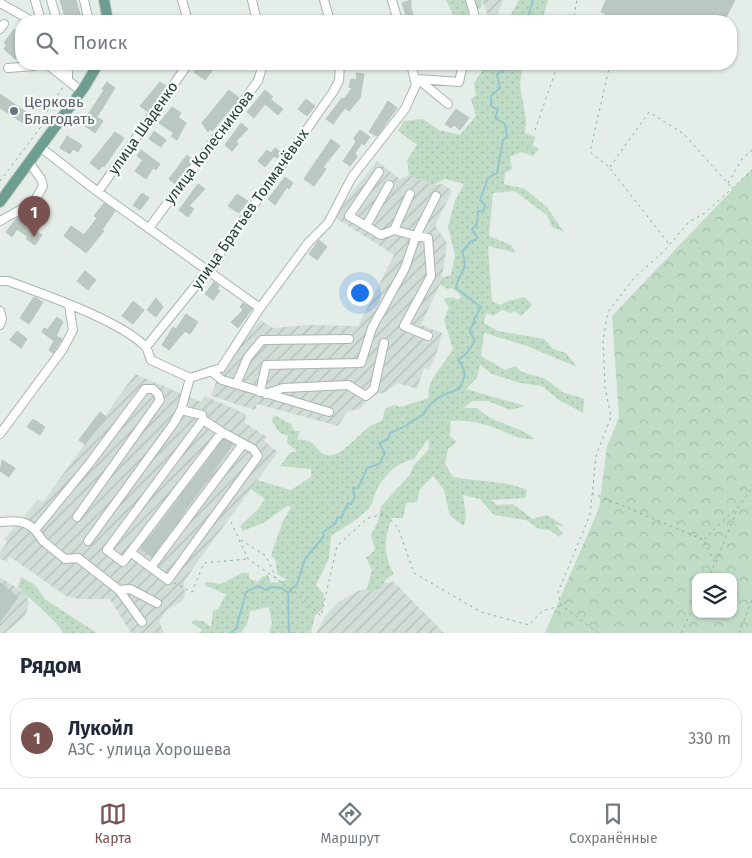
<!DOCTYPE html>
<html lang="ru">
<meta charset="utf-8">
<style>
body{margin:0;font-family:"Fira Sans",sans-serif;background:#f6f6f7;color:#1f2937}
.controls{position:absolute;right:15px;bottom:15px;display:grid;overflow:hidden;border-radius:10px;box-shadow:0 1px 4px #0004}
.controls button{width:45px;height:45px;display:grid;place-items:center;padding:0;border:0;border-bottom:1px solid #e0e1e3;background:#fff;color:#1f2937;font:25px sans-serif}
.you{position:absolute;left:359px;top:292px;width:18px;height:18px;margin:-12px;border:4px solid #fff;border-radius:50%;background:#1a73e8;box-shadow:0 0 0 8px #1a73e833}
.badge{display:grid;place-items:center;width:32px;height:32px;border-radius:50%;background:#79514e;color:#fff;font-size:16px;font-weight:700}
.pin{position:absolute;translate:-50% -41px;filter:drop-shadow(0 1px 2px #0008)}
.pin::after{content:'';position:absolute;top:26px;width:18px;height:15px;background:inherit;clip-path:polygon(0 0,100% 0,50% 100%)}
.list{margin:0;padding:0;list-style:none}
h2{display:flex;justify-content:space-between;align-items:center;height:65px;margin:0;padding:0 20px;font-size:21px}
h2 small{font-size:16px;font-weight:400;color:#747a83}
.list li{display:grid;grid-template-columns:32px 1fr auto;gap:15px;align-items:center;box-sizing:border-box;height:80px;margin:0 10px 10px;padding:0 10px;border:1px solid #e0e1e3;border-radius:20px}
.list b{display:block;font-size:19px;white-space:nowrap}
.list p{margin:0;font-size:16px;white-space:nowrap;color:#747a83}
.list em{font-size:16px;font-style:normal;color:#747a83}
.icon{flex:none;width:28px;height:28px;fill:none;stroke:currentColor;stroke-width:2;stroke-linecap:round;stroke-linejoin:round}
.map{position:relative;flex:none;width:752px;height:633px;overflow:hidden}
.search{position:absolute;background:#fff;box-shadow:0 1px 4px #0004;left:15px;right:15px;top:15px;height:55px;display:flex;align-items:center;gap:12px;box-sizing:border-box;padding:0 18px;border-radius:20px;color:#747a83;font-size:19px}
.sheet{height:155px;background:#fff}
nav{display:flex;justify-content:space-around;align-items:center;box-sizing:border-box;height:70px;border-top:1px solid #e0e1e3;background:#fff;font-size:14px;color:#747a83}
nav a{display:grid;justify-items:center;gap:2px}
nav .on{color:#79514e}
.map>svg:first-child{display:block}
.industrial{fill:url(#industrial-furrows)}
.grass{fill:url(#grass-dots)}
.forest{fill:url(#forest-crowns);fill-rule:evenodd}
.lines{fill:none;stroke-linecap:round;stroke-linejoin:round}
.stream{stroke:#93c7cd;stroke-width:2}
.building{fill:#bbc8c2;stroke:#b8c6bf}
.minor-casing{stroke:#a8b5b0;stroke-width:10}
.major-casing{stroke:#c2c9c7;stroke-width:12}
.path{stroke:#89aea0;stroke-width:1;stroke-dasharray:2.5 4;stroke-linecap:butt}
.minor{stroke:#fff;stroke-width:8}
.major{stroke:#6e9e8f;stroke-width:10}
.worship-dot{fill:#6b7280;stroke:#f6faf7;stroke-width:2}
.labels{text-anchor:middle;stroke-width:4.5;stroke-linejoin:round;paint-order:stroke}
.worship-label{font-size:15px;fill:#5b616d;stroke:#f6faf7;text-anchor:start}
.street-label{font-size:15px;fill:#263d36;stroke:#f6faf7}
</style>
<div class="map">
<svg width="752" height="633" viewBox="0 0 752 633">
<defs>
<pattern id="industrial-furrows" width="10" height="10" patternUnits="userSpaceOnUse" patternTransform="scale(1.25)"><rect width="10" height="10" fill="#d3ddd8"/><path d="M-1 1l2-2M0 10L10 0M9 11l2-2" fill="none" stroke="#b5bfba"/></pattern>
<pattern id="grass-dots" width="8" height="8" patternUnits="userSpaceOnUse" patternTransform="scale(1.25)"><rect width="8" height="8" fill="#c0dcc6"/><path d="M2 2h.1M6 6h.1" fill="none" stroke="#a5beab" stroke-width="1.8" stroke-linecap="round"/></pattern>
<pattern id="forest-crowns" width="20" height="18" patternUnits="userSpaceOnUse" patternTransform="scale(1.25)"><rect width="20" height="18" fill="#c0dcc6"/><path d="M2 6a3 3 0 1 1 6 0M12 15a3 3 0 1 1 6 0" fill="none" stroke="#a5beab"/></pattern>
</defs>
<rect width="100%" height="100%" fill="#e5ede9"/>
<path class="industrial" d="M482,0h21l-7,19 -6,2z
M377,161l23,18 9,-4 24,10 10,-1 9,7 -17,35 12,17 -5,37 -21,45 21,8 -6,22 -7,14 -5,-1 -7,21 -20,-6 -11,9 -14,4 -12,13 -12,2 -10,15 -81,-22 -2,6 -44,-14 8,-22 41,-54 13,8 37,-3 48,1 36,-71 -61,-39z
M135,374l66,28 4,-6 41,18 -1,9 22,14 -3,4 14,11 -80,109 -14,21 1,14 -3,5 -15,9 -8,11 5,12h-33l-21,-34h-31l-13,-3 -56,-39 -4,5 -6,-4v-6l7,-10 -3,-3 34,-39 5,2z
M0,577l27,18 2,9 -4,12 -20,17h-5z
M393,581l51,52h-128l9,-16 13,-15 20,-11z"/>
<path class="grass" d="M446,0h36l-1,8 -14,6 -2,7h-9z
M519,0h29l-6,21h-42l9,-3z
M467,64h56l-3,21 6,36 -1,12 11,4 -4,8 7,4 -6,7 -12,-4 -11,5 2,12 -7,4 -1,11 21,5 22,18 17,25 -12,-5 -5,-12 -33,-24 -21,2 -4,43 22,9 5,8 -28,-7 4,55 8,4 8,-4 17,-4 7,8 -11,11 -7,-5 -4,2 -8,-3 -9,6 -7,-3 -2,10 14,8 46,8 9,10 13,4 11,14 -50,-21 -43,-13 -3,23 24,14 10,-4 7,6 24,7 16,13 22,7 -1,14 -24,-13 -17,-14 -22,-3 -28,-9 -12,-9 -3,13 -11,11 59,17 -15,4 -22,-9h-16l-8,7h13c17,17 40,16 58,31 -19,2 -32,-10 -49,-14 -11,-4 -23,-5 -35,-4l-1,15 7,6 -9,7 -3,15 8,13c25,5 51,3 74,13l-2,8 -34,2 6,5 16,-1 20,15 13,-4 19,11 -10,-1 8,8 -4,4 -9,-7 -11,-1 -13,-9 -32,-5 -14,-16 -17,-4 3,20 -2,11 -14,-10 -6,-26 -11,-14 -13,13 -3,13 -11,1 -3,15h-11c-8,20 -9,37 2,56l-7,4 -6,10 -11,4 -3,-3 5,-19 -6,-12 9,-8 -4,-15 7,-14 3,-15 28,-30 5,-11 15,-16 -1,-10 -14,20c-16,3 -27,14 -36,28 -4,7 -4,14 -9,21 -11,12 -25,19 -38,28l-2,22 -13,27 8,10 -1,14 -8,6 -4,18h-42l3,-11 -3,-15 -19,4 -3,13 -6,9h-43l4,-3 -10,-7 2,-3 9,1 8,6 2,-16 5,-2 8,-15 -22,-9 2,-3 15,2 21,-11h7v5l8,4 6,-6 5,-1 3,8 16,-3 -10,-6 -1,-13 -5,-6 12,-34 8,-14 -4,-1 -22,16 -22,9 -3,-5 18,-17 7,-10 -14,-10 6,-9 34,10 20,-13v-8l-31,-3 10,-13 7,-2 -10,-8 1,-7 -9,-4 -7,-11 2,-6 17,9 3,7h6l-3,8c4,1 9,1 12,2 8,4 9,13 18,14 19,3 33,-29 55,-34l3,-12 10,-4 5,2 29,-9c-4,-17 16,-34 24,-49l-9,-29 5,-13 -6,-8 9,-2 6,3 3,-4 -9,-8 -4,1 -9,-5 4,-7 8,-2 4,-20 -7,-28 7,-26 9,-17 -19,-5 -12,6 -24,-10 -2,-15 10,-15 -19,-14 6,-10 19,-2 16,11 21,5 16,-19 -5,-17 5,-4 -2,-12 8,-12z
M21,577l14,8 11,15 51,33h-34c-3,-9 -35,-36 -45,-46z"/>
<path class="forest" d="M752,169v464h-207l54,-125 8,-62 12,-28 -7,-102zM696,577h37v37h-37z"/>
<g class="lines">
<path class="stream" d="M527,21l6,-21
M288,593l1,40
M230,633l6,-4 10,-37 12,-6 9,4 4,-3 11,1 6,5 9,-9 8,-25 19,-23 -1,-4 12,-8 3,-7 3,1 7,-15 3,1 4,-7 -2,-9h5l9,-20 12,-4 6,-11 -6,-10 9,-4 3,-7c16,-4 19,-11 33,-18 5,-13 22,-21 35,-25 7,-13 8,-17 -1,-29l8,-6 9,-13 -5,-9 1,-5 4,-4 -1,-4 7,-12 -25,-19c2,-16 14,-17 6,-36l9,-11 5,-1 1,-3 -5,-8 5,-5 1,-13h5l2,-6 -5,-5 8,-22 9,-5 6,-33 4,-4 -2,-12 -10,-6 3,-8 -7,-4v-10l9,-8 -3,-14 8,-5 -1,-5"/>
</g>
<path class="building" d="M60,0h16l6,21 -16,-1z
M411,0v8l4,13h-7l-6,-18z
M606,0h129l-11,21h-101l-22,-9z
M21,23v38l-5,-4 -1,2 -11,-10 3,-5 -3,-1 10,-14 2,2z
M200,64l12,7 -7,9 -11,-8z
M356,73l8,1 -4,24 -11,13 -4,-3 -12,16 -7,-5 16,-21 2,1 8,-11 -3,-1 2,-8 6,1z
M107,82l8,6 -18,29 6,4 -8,12 -13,-9 22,-34 -2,-1z
M160,82l6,4 -18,26 -8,-6z
M229,90l10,8 -27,33 -2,-2 -2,3 -6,-9z
M265,90l8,7 -3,2 13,10 -5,6 -13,-11 -11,14 -7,-6z
M0,94l29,20 -6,9 -23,-15z
M306,99l9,7 -8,10 -9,-7z
M388,101l9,7 -20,28 -8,-4z
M172,107l9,6 -3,4 8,6 -9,17 -6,-4 3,-3 -15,-10z
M456,109l13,9 -9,12 -6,-5 -3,3 -6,-4z
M241,123l7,6 -12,12 2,3 -6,7 -7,-6z
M360,130l10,7 -6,8 -2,-2 -7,10 2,4 -7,9 -7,-5 13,-19 -2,-4z
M154,131l12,9 -5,7 -12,-8z
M115,132l9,6 -20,29 -2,-1 -3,4 -9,-7z
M67,136l15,9 -4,7 -5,-3 -3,5 -10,-6z
M331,139l9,7 -17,21 3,2 -12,17 -10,-7z
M275,148l7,5 -5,5 -3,-2 -9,11 -7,-6 9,-11 4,3z
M141,150l19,14 -4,6 -3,-2 -7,11 -11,-8 8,-11 -6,-4z
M187,155l6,5 -18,24 -6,-5z
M285,177l8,6 -4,6 -2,-2 -12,18 -7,-6z
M198,184l7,5 -16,17 5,3 -6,8 -9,-7z
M142,193l7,5 -9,12 -7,-5z
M237,194l11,7 -9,12 -11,-7z
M104,203l11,8 -13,19 2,1 -18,22 -22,-17 7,-10 13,9 13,-17 -3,-2z
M23,215l4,2 -6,7 21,11 -7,10 -9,-6 2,-2 -11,-8 -5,8 -6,-5 11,-14z
M319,240l8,7 -10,13 -8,-6z
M85,271l11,9 -8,10 -11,-9z
M214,282l5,4 -2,3 3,2 -7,9 -8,-6z
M34,297l9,5 -14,22 -9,-6z
M156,298l7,9 -7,10 -9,-7z
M133,301l11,9 -11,14 -11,-8z
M243,303l9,6 -14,19 -7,-6 12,-12 -3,-3z
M186,314l12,8 -8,12 -5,-3 -16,19 -7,-5 11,-18 3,2z
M57,317l6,5 -7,14 6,3 -9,14 -4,-3 5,-9 -12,-9 2,-4 3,2z
M17,331l10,8 -6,9 -11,-8z
M100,412l6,5 -21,27 -6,-4z
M33,419l12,8 -5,8 -13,-8z
M224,439l9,5 -81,113 -11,-8z
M2,460l13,8 -6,9 -9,-6z
M0,583l18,14 -18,25z"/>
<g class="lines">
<g class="minor-casing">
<path id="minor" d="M35,0l6,21
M51,0l6,21
M84,0l5,21
M182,0l6,21
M252,0l5,21
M324,0l6,21
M392,0l6,21
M470,0l4,13 -2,8
M0,3l32,18
M0,29l4,-5
M47,64l34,27
M60,64l8,8v9
M8,68l26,-2 4,-2
M418,79l30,25
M416,85l2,-6 41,3 4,-18
M40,147l58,45 162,116
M379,172l-30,44 32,19 13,-5 22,6 20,-40
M98,192l90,-128
M0,221l34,-19 9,-16 -2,-7 -12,-17
M366,226l23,-41
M149,228l109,-147 5,-17
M394,230l16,-36
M0,281h8c37,14 109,38 137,65 3,3 4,10 6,14l39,18 31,-10 39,-60 48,-65 20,-20 24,-46 53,-68 11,-24 -5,-21
M0,311l2,8 -2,6
M146,347l63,-78 124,-177 6,-11 1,-17
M211,371l11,9 107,32
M236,384l12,-27 14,-17 87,-1
M260,392l6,-27 95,-2 11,-35 33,-60 11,-32 12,2 3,38 -27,50 24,10
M265,394l18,-6 65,-3 18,11 8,-7 10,-46
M181,410l21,5 1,5 -96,130 16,12 99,-130 -19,-12
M0,434l63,-85 10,-19 -4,-25
M0,522c14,-1 24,-3 35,8l54,-66 56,-75h8l5,5 2,6 -83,117
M35,530l8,11 22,18 13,-1 41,32 23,32
M88,541l86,-118 7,-13 9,-32
M130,552l38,28 90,-124 -5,-7 -31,-17
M151,567l92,-123
M119,590l11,-1 27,14"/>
</g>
<g class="major-casing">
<path id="major" d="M104,0l4,21
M0,202l85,-116 13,-22"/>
</g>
<path class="path" d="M574,16l3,-16
M572,21l2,-5 5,5
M608,64l1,4 -19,84 19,15 60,77
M74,69l3,-5
M535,130l23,-66
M610,167l39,-55 35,22 48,54
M0,181l43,-57 2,-9 18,-28
M728,183l14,-24 10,-9
M592,493l112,47 11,23 -6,14
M231,522l17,37 50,35 23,22 16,-70 31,-28 17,-4 13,14 16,45 67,39 48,13 13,-14 18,-5
M704,539l33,-31
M241,540l25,16 10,22
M716,562l22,-55 14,-19
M174,583l18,9 12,-29 43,-4
M598,633l-37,-28 -3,-13 32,-77 6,-59 15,-39 -6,-30 -2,-47 5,-28 26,-34 29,-26 26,-30 16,-9 47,-43
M681,633l15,-31
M739,633l13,-33"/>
<use href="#minor" class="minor"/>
<use href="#major" class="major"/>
</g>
<circle class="worship-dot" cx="14" cy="111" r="5"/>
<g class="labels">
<g class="worship-label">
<text x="24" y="107">Церковь<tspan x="24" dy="17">Благодать</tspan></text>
</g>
<g class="street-label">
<text transform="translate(143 128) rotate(-55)" y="5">улица Шаденко</text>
<text transform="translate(209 147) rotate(-53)" y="5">улица Колесникова</text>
<text transform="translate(250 209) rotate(-55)" y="5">улица Братьев Толмачёвых</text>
</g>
</g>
</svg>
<div class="controls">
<button><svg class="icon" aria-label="layers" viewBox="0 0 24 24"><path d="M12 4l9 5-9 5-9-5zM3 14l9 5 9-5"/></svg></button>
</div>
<div class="you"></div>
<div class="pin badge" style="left:34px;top:237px">1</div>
<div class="search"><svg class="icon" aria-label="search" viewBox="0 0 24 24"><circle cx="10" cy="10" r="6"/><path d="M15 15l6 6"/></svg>Поиск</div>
</div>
<section class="sheet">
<h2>Рядом<small></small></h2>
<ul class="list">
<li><span class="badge">1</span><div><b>Лукойл</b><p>АЗС · улица Хорошева</p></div><em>330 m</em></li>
</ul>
</section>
<nav>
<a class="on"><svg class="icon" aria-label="map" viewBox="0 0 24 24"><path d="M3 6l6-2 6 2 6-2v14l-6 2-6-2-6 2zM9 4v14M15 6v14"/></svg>Карта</a>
<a><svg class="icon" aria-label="directions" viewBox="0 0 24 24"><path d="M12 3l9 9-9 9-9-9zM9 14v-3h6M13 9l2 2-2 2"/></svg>Маршрут</a>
<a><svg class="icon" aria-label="saved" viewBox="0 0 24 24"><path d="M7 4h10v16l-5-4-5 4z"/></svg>Сохранённые</a>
</nav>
